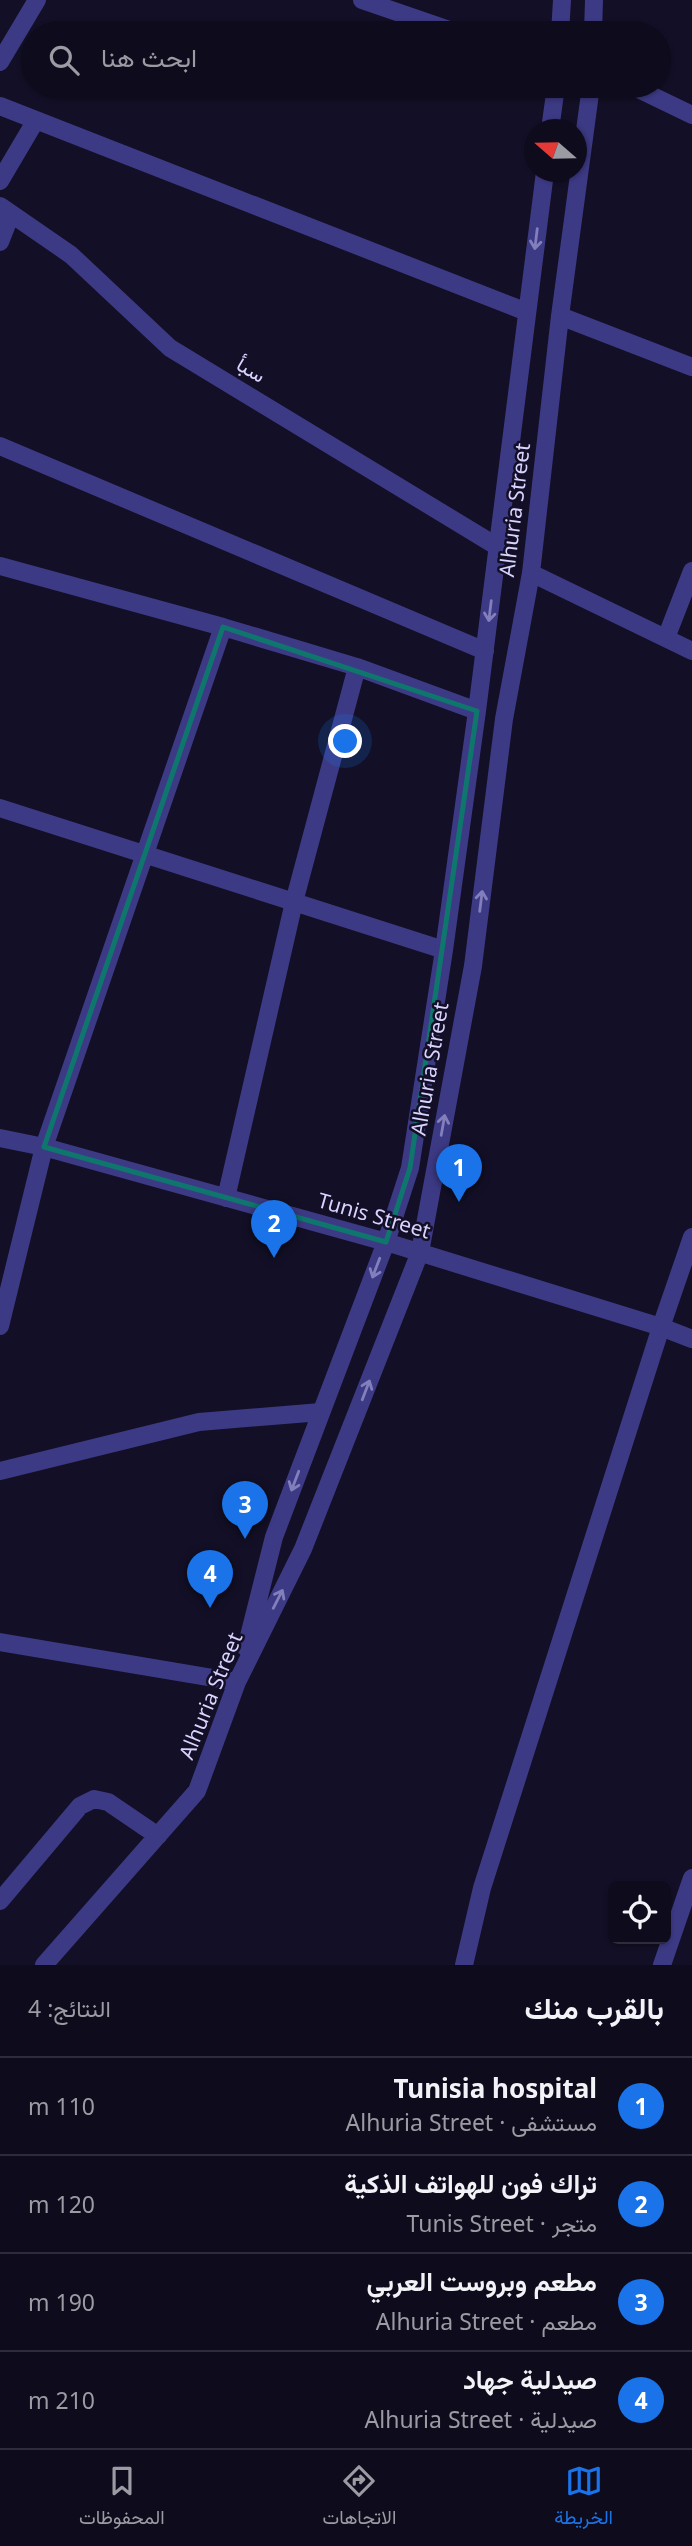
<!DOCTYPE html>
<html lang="ar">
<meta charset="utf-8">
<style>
body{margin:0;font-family:"Noto Sans",Vazirmatn,sans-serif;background:#171425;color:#f1f3f6;direction:rtl}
.controls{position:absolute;right:21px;bottom:21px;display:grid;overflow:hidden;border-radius:10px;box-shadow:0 2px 5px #0004}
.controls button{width:63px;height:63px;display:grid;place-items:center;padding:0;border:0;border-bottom:2px solid #2e2b3b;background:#0e0b1c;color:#f1f3f6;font:35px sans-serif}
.compass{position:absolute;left:524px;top:119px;width:63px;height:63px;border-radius:50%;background:#0e0b1c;box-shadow:0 2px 5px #0004;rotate:290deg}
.you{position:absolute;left:346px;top:742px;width:24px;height:24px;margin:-18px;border:5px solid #fff;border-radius:50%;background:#1a73e8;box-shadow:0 0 0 10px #1a73e833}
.badge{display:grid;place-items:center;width:46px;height:46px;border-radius:50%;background:#1a73e8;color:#fff;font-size:23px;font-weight:700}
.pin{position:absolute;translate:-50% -58px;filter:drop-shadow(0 2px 4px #0008)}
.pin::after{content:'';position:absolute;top:37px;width:24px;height:21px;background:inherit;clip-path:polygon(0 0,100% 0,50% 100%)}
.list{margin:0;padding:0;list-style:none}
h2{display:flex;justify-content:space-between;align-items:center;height:91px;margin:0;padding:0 28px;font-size:30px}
h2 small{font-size:23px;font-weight:400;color:#9b9ba3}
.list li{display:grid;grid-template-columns:46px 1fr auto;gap:21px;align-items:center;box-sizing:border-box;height:98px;padding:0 28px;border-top:2px solid #2e2b3b}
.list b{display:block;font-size:26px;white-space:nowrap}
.list p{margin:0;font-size:23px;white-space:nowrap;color:#9b9ba3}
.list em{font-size:23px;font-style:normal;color:#9b9ba3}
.icon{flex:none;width:38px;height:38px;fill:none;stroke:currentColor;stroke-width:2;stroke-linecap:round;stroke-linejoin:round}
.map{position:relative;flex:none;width:692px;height:1965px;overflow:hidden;direction:ltr}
.search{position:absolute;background:#0e0b1c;box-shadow:0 2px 5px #0004;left:21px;right:21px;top:21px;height:77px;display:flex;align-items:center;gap:18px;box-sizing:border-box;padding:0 24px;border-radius:38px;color:#9b9ba3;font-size:26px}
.sheet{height:483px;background:#0e0b1c}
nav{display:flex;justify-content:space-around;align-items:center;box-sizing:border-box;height:98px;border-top:2px solid #2e2b3b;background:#0e0b1c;font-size:19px;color:#9b9ba3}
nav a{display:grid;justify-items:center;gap:4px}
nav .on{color:#1a73e8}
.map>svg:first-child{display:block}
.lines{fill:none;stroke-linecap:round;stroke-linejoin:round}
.minor{stroke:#3d3a85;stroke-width:18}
.oneway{stroke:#837fbc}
.marked{fill:none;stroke:#0f766e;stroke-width:5;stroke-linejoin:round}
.labels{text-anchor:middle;stroke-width:5;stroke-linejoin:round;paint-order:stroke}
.street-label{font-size:21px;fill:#d9d4ff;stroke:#130f26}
</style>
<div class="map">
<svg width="692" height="1965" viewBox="0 0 692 1965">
<rect width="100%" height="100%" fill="#130f26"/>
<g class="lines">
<path class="minor" d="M362,0l96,33
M560,33l2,-33
M593,33l1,-33
M0,62l37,-62
M632,86l60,29
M0,106l527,206
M550,130l6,-44
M0,181l36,-61
M0,206l71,49 99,93 328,199
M0,242l11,-28
M560,316l132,51
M0,446l485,205
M0,566l223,61 134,40 120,44
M531,573l161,78
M666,638l26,-67
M0,808l444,142
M0,1138l44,9 342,95 275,85 31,12
M226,1198l68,-296 63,-235
M0,1326l44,-179 179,-520
M0,1471l199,-49 122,-10
M0,1642l237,40
M246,1648l28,-111 112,-295 24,-74 34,-218 33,-239 68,-539
M0,1901l80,-95 14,-7 14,3 50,34
M44,1965l153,-174 40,-109 66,-133 117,-297 53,-286 31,-247 27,-146 29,-257 31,-230
M464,1965l18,-77 179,-561 31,-90
M662,1965l30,-87"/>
</g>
<defs><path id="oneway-shaft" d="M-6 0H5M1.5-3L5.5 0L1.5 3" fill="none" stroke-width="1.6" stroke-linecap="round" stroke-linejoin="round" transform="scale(1.75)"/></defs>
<g class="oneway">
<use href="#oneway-shaft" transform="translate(536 239) rotate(97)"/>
<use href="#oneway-shaft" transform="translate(490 611) rotate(97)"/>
<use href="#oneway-shaft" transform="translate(481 901) rotate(-83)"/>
<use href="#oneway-shaft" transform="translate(443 1125) rotate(-80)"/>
<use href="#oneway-shaft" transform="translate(376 1268) rotate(111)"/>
<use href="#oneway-shaft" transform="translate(366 1390) rotate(-69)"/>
<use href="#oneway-shaft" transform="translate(295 1481) rotate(111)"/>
<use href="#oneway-shaft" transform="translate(278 1599) rotate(-63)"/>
</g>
<path class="marked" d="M223,627l254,84 -67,457 -24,74 -342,-95z"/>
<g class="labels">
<g class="street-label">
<text transform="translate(251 370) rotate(31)" y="7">سبأ</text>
<text transform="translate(515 510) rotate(-83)" y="7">Alhuria Street</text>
<text transform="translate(430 1069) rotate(-80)" y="7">Alhuria Street</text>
<text transform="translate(374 1216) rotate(16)" y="7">Tunis Street</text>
<text transform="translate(211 1696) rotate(-68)" y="7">Alhuria Street</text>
</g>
</g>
</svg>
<div class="controls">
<button><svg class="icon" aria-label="locate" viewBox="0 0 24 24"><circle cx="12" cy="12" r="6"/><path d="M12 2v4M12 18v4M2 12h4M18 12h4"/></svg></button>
</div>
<svg class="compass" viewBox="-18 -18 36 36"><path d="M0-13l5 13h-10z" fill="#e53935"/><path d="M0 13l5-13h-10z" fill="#9b9ba3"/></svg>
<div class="you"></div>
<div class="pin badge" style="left:459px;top:1202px">1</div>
<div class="pin badge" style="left:274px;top:1258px">2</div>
<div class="pin badge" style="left:245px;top:1539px">3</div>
<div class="pin badge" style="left:210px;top:1608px">4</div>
<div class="search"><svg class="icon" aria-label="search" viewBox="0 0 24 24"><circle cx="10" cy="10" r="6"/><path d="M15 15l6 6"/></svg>ابحث هنا</div>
</div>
<section class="sheet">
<h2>بالقرب منك<small>النتائج: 4</small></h2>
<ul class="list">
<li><span class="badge">1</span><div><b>Tunisia hospital</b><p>مستشفى · Alhuria Street</p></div><em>110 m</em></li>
<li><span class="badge">2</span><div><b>تراك فون للهواتف الذكية</b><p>متجر · Tunis Street</p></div><em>120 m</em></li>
<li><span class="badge">3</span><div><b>مطعم وبروست العربي</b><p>مطعم · Alhuria Street</p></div><em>190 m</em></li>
<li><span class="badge">4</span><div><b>صيدلية جهاد</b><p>صيدلية · Alhuria Street</p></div><em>210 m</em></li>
</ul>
</section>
<nav>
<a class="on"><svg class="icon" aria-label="map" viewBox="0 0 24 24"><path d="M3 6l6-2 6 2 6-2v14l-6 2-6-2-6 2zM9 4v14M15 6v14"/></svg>الخريطة</a>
<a><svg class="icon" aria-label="directions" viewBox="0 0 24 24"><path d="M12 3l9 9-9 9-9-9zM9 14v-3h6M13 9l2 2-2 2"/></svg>الاتجاهات</a>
<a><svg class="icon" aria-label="saved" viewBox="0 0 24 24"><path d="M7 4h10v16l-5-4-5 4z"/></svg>المحفوظات</a>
</nav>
